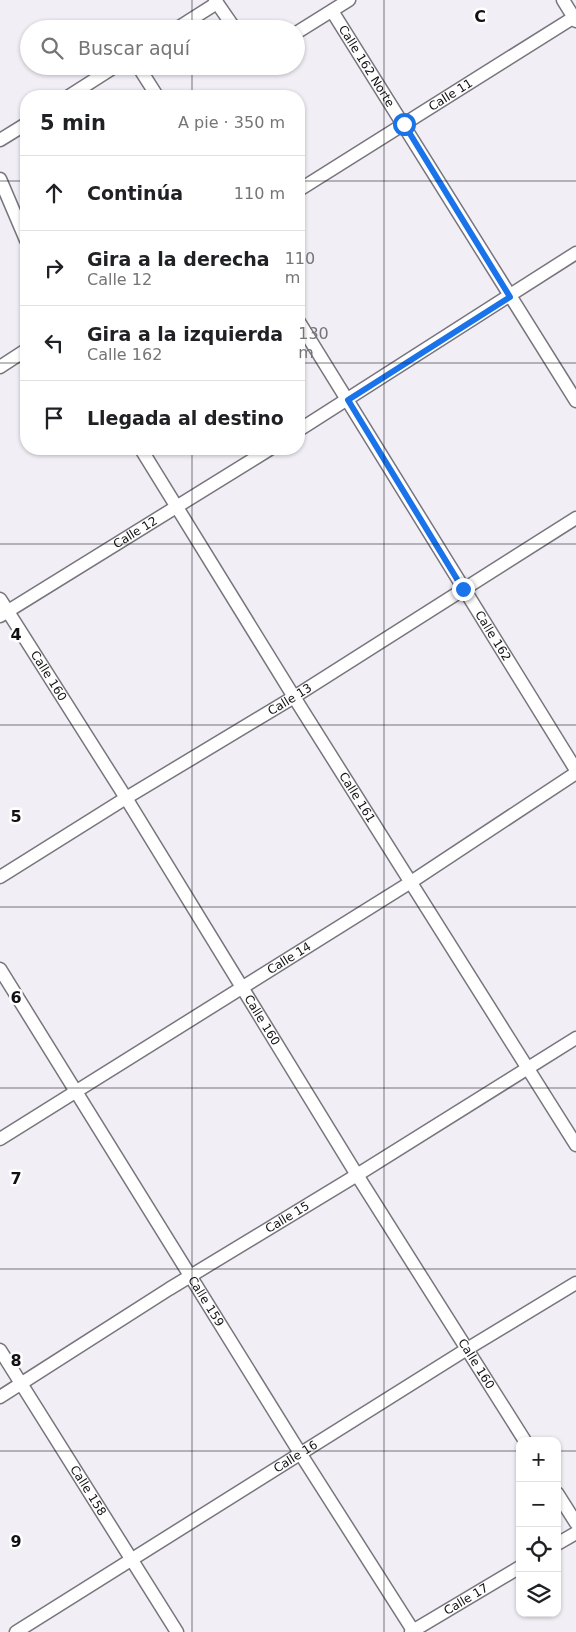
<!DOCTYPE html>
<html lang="es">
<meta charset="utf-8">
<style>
body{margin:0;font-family:"DejaVu Sans",sans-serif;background:#f6f6f6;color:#202124}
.controls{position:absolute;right:15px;bottom:15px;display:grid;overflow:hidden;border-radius:10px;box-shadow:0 1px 4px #0004}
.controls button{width:45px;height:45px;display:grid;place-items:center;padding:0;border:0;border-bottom:1px solid #e0e0e0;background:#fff;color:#202124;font:25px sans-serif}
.stop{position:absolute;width:15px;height:15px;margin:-11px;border:4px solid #1a73e8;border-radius:50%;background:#fff}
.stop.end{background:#1a73e8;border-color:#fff;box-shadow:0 1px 5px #0008}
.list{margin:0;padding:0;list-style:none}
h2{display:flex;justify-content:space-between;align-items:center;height:65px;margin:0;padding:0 20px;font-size:21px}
h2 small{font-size:16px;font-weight:400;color:#757577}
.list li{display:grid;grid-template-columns:32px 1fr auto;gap:15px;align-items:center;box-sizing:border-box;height:75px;padding:0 20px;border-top:1px solid #e0e0e0}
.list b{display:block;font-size:19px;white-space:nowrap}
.list p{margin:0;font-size:16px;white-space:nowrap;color:#757577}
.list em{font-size:16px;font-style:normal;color:#757577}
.icon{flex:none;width:28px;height:28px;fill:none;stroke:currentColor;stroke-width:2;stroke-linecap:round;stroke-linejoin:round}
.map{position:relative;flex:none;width:576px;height:1632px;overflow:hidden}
.search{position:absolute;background:#fff;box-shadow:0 1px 4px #0004;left:20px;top:20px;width:285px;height:55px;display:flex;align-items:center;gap:12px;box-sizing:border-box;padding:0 18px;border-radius:28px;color:#757577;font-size:19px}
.panel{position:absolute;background:#fff;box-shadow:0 1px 4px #0004;left:20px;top:90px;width:285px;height:365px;border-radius:20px}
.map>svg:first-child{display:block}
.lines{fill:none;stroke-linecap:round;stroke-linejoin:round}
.minor-casing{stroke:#78757c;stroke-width:15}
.minor{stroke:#fff;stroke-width:12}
.route{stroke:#1a73e8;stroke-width:6}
.grid{fill:none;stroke:#111013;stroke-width:1;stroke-opacity:0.55}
.labels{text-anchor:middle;stroke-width:5;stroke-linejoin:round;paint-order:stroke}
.street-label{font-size:12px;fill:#111013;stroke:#fff}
.grid-label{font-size:16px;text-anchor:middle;font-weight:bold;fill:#111013;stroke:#fff;stroke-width:5;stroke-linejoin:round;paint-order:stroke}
</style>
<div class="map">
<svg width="576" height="1632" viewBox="0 0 576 1632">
<rect width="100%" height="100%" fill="#f1eef6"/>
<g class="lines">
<g class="minor-casing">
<g id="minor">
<path d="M215,0l20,29"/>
<path d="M563,0l13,21"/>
<path id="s1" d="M332,11l244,390"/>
<path d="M176,29l41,-26"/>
<path d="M296,33l53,-33"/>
<path d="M138,66l19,30"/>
<path d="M69,96l47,-30"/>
<path d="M0,140l26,-16"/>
<path d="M0,179l26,61"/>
<path id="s2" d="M299,190l277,-174"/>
<path id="s3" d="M299,322l277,448"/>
<path d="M0,367l26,-17"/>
<path d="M299,430l277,-177"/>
<path id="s4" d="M141,449l153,248 282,448"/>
<path id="s5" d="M0,599l126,199 231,377 168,266"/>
<path id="s6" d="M0,616l270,-167"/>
<path id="s7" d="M0,877l126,-79 168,-101 282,-179"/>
<path id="s8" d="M0,969l300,484 114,179"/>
<path id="s9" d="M0,1139l411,-257 165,-109"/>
<path id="s10" d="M0,1350l177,282"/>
<path id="s11" d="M0,1397l169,-108 188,-114 219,-137"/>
<path d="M557,1493l19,30"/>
<path d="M557,1544l19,-11"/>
<path id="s12" d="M16,1632l451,-283 109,-66"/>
<path id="s13" d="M411,1632l109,-65"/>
</g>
</g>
<use href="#minor" class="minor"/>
</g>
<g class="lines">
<path class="route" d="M404,124l106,173 -162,103 115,189"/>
</g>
<path class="grid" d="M192,0v29M384,0v1632M192,66v30M0,181h26M299,181h277M0,363h26M299,363h277M192,449v1183M0,544h576M0,725h576M0,907h576M0,1088h576M0,1269h576M0,1451h520M557,1451h19"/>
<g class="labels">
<g class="street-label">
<text dy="4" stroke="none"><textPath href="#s1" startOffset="65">Calle 162 Norte</textPath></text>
<text dy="4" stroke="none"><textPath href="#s2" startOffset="179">Calle 11</textPath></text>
<text dy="4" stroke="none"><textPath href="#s6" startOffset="159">Calle 12</textPath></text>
<text dy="4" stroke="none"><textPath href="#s3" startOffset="369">Calle 162</textPath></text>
<text dy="4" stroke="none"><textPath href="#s5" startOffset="91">Calle 160</textPath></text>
<text dy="4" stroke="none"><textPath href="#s7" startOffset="340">Calle 13</textPath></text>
<text dy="4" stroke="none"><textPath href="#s4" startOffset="410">Calle 161</textPath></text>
<text dy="4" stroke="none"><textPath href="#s9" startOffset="341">Calle 14</textPath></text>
<text dy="4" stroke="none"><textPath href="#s5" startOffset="496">Calle 160</textPath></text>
<text dy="4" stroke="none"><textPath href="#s11" startOffset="339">Calle 15</textPath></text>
<text dy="4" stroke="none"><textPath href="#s8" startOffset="391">Calle 159</textPath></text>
<text dy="4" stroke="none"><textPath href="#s5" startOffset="901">Calle 160</textPath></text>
<text dy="4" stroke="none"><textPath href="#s12" startOffset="330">Calle 16</textPath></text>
<text dy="4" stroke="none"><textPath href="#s10" startOffset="166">Calle 158</textPath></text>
<text dy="4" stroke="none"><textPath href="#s13" startOffset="64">Calle 17</textPath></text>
</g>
</g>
<g class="grid-label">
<text x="480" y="22">C</text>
<text x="16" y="640">4</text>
<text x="16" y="822">5</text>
<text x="16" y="1003">6</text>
<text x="16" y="1184">7</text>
<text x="16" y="1366">8</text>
<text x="16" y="1547">9</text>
</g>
</svg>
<div class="controls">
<button>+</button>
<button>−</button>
<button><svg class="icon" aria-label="locate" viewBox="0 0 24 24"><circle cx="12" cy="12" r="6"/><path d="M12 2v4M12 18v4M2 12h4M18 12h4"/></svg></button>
<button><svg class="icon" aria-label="layers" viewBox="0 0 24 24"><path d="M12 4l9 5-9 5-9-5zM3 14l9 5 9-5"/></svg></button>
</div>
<div class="stop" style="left:404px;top:124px"></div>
<div class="stop end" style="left:463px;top:589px"></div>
<div class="search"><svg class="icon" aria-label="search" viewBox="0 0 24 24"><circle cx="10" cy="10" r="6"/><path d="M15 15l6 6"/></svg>Buscar aquí</div>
<section class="panel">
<h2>5 min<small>A pie · 350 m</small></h2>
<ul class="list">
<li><svg class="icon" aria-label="ahead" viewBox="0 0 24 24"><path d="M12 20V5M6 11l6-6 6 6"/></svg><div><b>Continúa</b></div><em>110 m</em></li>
<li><svg class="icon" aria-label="right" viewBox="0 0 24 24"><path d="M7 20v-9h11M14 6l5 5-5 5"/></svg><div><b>Gira a la derecha</b><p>Calle 12</p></div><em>110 m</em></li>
<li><svg class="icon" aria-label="left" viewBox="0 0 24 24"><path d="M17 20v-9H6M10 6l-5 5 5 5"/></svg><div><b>Gira a la izquierda</b><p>Calle 162</p></div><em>130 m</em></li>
<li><svg class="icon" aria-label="arrive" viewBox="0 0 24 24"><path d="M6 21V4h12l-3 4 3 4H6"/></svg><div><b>Llegada al destino</b></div></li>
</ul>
</section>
</div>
